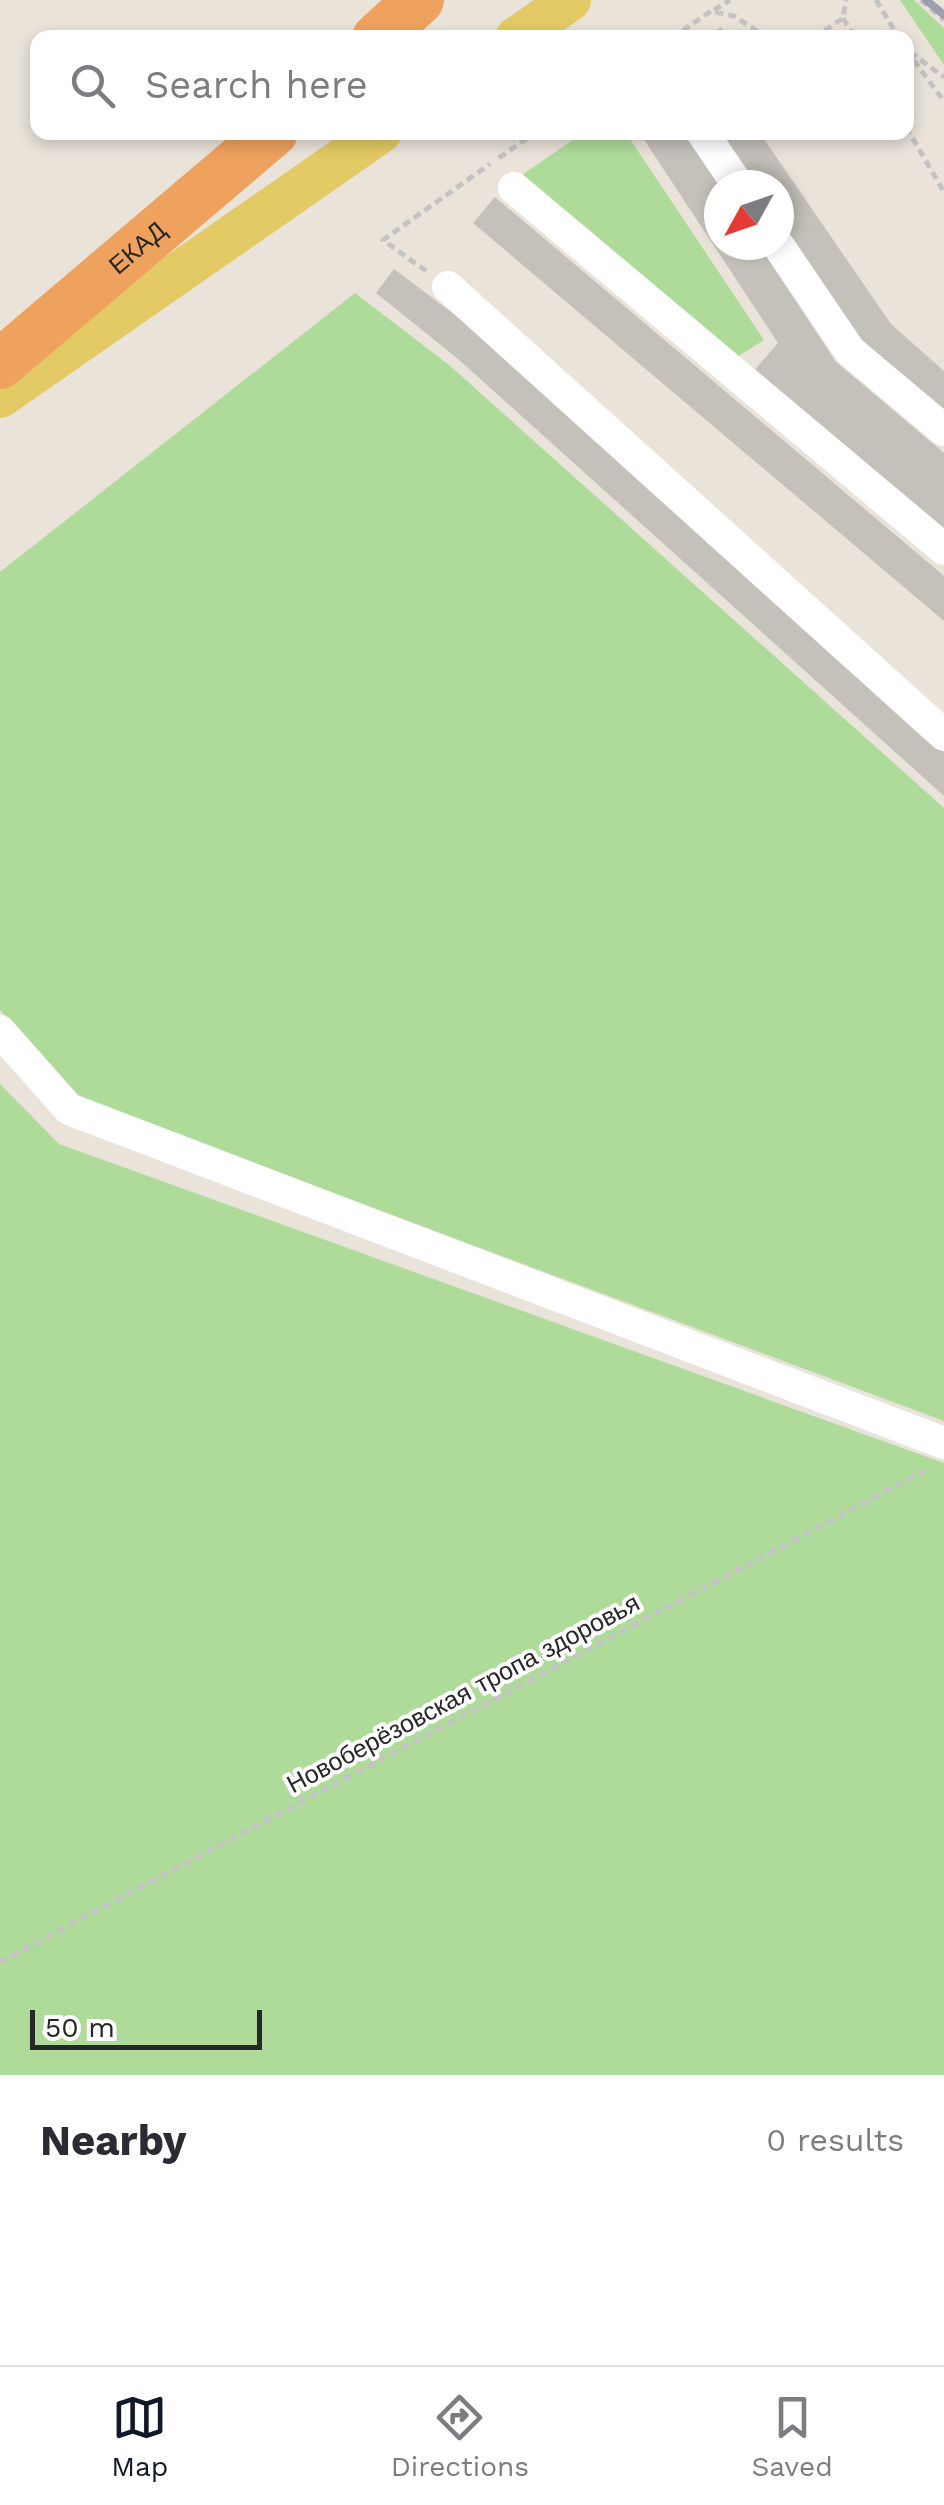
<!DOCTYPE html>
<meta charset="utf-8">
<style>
body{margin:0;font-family:"Work Sans",sans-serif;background:#f7f7f7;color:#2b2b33}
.compass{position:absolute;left:704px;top:170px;width:90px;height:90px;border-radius:50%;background:#fff;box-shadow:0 5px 15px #0003;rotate:230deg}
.scale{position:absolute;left:30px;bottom:25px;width:232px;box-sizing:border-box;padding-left:10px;border:5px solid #272727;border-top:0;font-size:28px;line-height:35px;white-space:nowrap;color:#272727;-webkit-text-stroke:8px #fff;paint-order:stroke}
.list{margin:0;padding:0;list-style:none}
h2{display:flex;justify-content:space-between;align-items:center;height:130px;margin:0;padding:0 40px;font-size:42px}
h2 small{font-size:32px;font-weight:400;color:#7c7c81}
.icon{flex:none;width:55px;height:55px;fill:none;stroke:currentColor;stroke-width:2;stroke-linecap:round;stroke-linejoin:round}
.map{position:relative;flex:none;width:944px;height:2075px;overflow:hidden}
.search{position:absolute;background:#fff;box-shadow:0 5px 15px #0003;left:30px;right:30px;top:30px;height:110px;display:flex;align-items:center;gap:25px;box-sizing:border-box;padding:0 35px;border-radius:20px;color:#7c7c81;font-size:38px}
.sheet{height:290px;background:#fff}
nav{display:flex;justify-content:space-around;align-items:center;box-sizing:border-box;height:140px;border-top:2px solid #e1e1e2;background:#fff;font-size:28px;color:#7c7c81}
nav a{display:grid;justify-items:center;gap:5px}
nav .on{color:#111827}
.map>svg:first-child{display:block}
.green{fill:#aedb9a}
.building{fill:#c4c0ba}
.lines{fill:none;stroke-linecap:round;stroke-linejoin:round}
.path{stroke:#c3c3c3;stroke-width:5;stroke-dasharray:8 5;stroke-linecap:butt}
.minor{stroke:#fff;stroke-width:32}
.major{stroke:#e3ca65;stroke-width:42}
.highway{stroke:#efa25e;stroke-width:50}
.rail{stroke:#9d9fb0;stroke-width:8}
.labels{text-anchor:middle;stroke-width:8;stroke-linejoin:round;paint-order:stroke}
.street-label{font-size:25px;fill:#272727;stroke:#fff}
</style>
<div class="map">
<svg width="944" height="2075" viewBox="0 0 944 2075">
<rect width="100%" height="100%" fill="#e9e3da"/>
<path class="green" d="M900,0h14l30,28v37z
M583,133h43l138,207 -30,19 -212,-184z
M355,293l94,72 495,443v613l-863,-322 -81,-89v-438z
M0,1084l59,60 885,319v612h-944z"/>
<path class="building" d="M721,27l7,11h-22z
M639,132h45l35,53v60h40l77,117 108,91v82l-192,-162 26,-30z
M718,132h41l132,192 53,47v46l-78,-70 -87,-126v-36h-25z
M495,197l449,379v45l-471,-398z
M394,269l81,61 469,422v44l-487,-438 -81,-65z"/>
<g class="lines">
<path class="path" d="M876,0l23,38
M921,0l23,20
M714,10l16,-10
M843,18l12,20
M672,38l39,-27 23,5 34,22
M814,38l29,-20 3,-18
M906,50l38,51
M910,52l34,25
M906,127l38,65
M499,158l37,-26
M426,271l-43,-31 107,-76
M0,1962l924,-491"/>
<path class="minor" d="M702,132l36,53
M514,188l430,361
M778,245l72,106 94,79
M448,287l496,448
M0,1031l69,78 875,334"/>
<path class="major" d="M516,38l54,-38
M0,397l381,-265"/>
<g class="highway">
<path d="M377,38l42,-38"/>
<path id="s1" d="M0,364l273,-232"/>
</g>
<path class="rail" d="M926,0l18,15"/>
</g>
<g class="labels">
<g class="street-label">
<text dy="9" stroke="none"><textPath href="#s1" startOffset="180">ЕКАД</textPath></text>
<text transform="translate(463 1693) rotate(-28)" y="9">Новоберёзовская тропа здоровья</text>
</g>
</g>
</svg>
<svg class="compass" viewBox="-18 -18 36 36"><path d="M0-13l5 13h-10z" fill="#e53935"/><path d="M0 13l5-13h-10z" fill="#7c7c81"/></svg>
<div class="scale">50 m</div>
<div class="search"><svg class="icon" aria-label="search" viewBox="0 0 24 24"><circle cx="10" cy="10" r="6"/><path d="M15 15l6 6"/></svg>Search here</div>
</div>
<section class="sheet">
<h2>Nearby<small>0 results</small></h2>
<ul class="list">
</ul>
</section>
<nav>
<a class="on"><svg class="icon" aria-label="map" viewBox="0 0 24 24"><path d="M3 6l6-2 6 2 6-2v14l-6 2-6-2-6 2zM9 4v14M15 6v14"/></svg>Map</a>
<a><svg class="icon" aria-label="directions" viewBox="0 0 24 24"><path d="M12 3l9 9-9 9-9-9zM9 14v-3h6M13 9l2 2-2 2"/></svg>Directions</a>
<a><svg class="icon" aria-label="saved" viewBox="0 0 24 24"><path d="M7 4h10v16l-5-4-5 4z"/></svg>Saved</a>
</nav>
